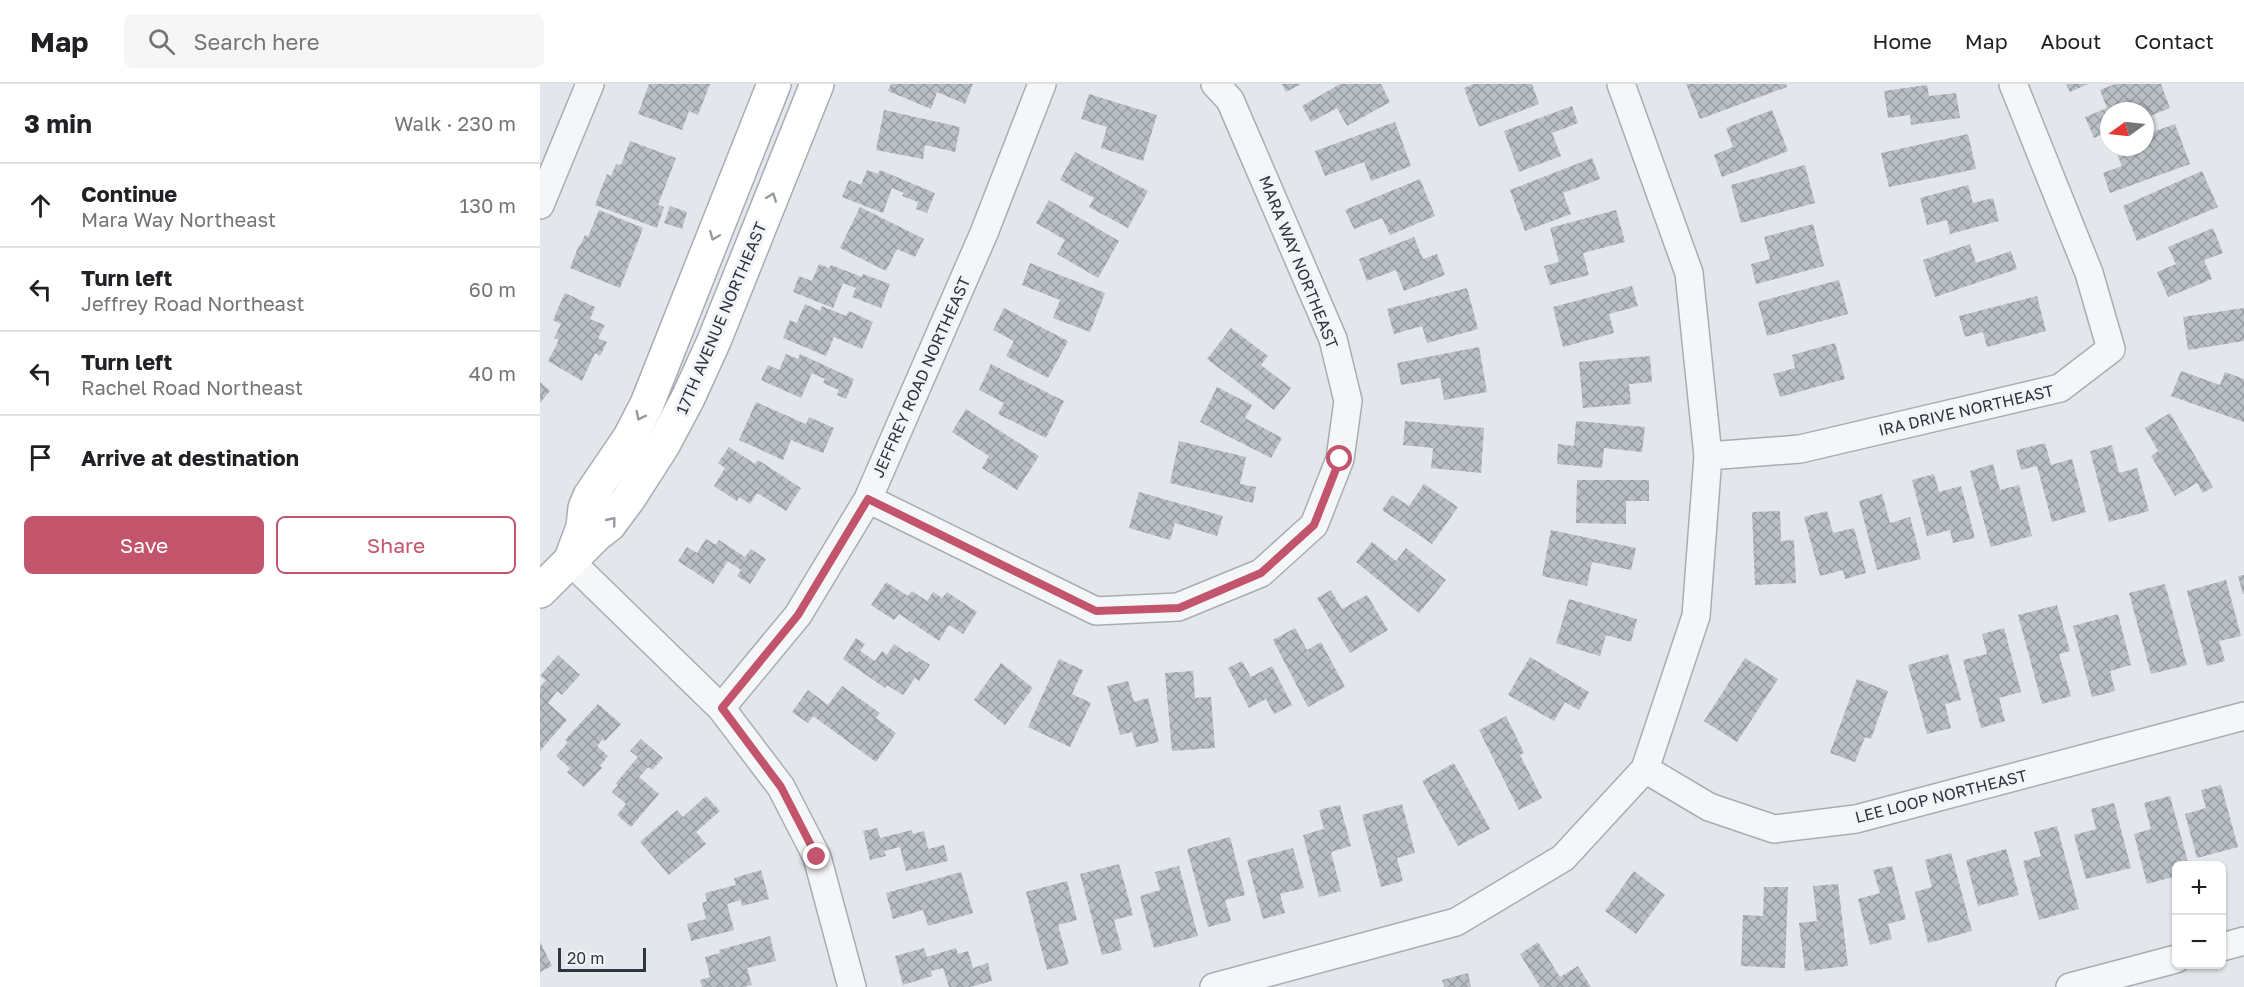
<!DOCTYPE html>
<meta charset="utf-8">
<style>
body{margin:0;font-family:"Golos Text",sans-serif;background:#f6f6f6;color:#202124}
.controls{position:absolute;right:18px;bottom:18px;display:grid;overflow:hidden;border-radius:9px;box-shadow:0 2px 4px #0004}
.controls button{width:54px;height:54px;display:grid;place-items:center;padding:0;border:0;border-bottom:2px solid #e0e0e0;background:#fff;color:#202124;font:30px sans-serif}
.compass{position:absolute;left:1560px;top:18px;width:54px;height:54px;border-radius:50%;background:#fff;box-shadow:0 2px 4px #0004;rotate:255deg}
.scale{position:absolute;left:18px;bottom:15px;width:88px;box-sizing:border-box;padding-left:6px;border:3px solid #2c3540;border-top:0;font-size:16px;line-height:21px;white-space:nowrap;color:#2c3540;-webkit-text-stroke:4px #f2f4f7;paint-order:stroke}
.stop{position:absolute;width:18px;height:18px;margin:-14px;border:4px solid #c2546b;border-radius:50%;background:#fff}
.stop.end{background:#c2546b;border-color:#fff;box-shadow:0 2px 6px #0008}
.list{margin:0;padding:0;list-style:none}
h2{display:flex;justify-content:space-between;align-items:center;height:78px;margin:0;padding:0 24px;font-size:26px}
h2 small{font-size:20px;font-weight:400;color:#757577}
.list li{display:grid;grid-template-columns:39px 1fr auto;gap:18px;align-items:center;box-sizing:border-box;height:84px;padding:0 24px;border-top:2px solid #e0e0e0}
.list b{display:block;font-size:22px;white-space:nowrap}
.list p{margin:0;font-size:20px;white-space:nowrap;color:#757577}
.list em{font-size:20px;font-style:normal;color:#757577}
.actions{display:flex;gap:12px;padding:18px 24px}
.actions a{flex:1;padding:14px 0;border:2px solid #c2546b;border-radius:9px;text-align:center;font-size:21px;color:#c2546b}
.actions .main{background:#c2546b;color:#fff}
.icon{flex:none;width:33px;height:33px;fill:none;stroke:currentColor;stroke-width:2;stroke-linecap:round;stroke-linejoin:round}
.map{position:relative;flex:none;width:1704px;height:903px;overflow:hidden}
header{display:flex;align-items:center;gap:36px;box-sizing:border-box;height:84px;padding:0 30px;background:#fff;border-bottom:2px solid #e0e0e0}
header strong{font-size:28px}
nav{display:flex;gap:33px;margin-inline-start:auto;font-size:21px}
.search{width:420px;height:54px;background:#f6f6f6;display:flex;align-items:center;gap:15px;box-sizing:border-box;padding:0 21px;border-radius:9px;color:#757577;font-size:22px}
main{display:flex}
aside{flex:1;background:#fff}
.map>svg:first-child{display:block}
.building{fill:url(#building-cross-hatch)}
.lines{fill:none;stroke-linecap:round;stroke-linejoin:round}
.street-casing{stroke:#a8adb4;stroke-width:30}
.secondary-casing{stroke:#a8adb4;stroke-width:36}
.street{stroke:#f5f6f8;stroke-width:27}
.secondary{stroke:#fff;stroke-width:33}
.oneway{stroke:#969aa0}
.route{stroke:#c2546b;stroke-width:8}
.labels{text-anchor:middle;stroke-width:6;stroke-linejoin:round;paint-order:stroke}
.street-label{font-size:16px;fill:#2c3540;stroke:#f2f4f7}
</style>
<header>
<strong>Map</strong>
<div class="search"><svg class="icon" aria-label="search" viewBox="0 0 24 24"><circle cx="10" cy="10" r="6"/><path d="M15 15l6 6"/></svg>Search here</div>
<nav><a>Home</a><a>Map</a><a>About</a><a>Contact</a></nav>
</header>
<main>
<aside>
<h2>3 min<small>Walk · 230 m</small></h2>
<ul class="list">
<li><svg class="icon" aria-label="ahead" viewBox="0 0 24 24"><path d="M12 20V5M6 11l6-6 6 6"/></svg><div><b>Continue</b><p>Mara Way Northeast</p></div><em>130 m</em></li>
<li><svg class="icon" aria-label="left" viewBox="0 0 24 24"><path d="M17 20v-9H6M10 6l-5 5 5 5"/></svg><div><b>Turn left</b><p>Jeffrey Road Northeast</p></div><em>60 m</em></li>
<li><svg class="icon" aria-label="left" viewBox="0 0 24 24"><path d="M17 20v-9H6M10 6l-5 5 5 5"/></svg><div><b>Turn left</b><p>Rachel Road Northeast</p></div><em>40 m</em></li>
<li><svg class="icon" aria-label="arrive" viewBox="0 0 24 24"><path d="M6 21V4h12l-3 4 3 4H6"/></svg><div><b>Arrive at destination</b></div></li>
</ul>
<div class="actions"><a class="main">Save</a><a>Share</a></div>
</aside>
<div class="map">
<svg width="1704" height="903" viewBox="0 0 1704 903">
<defs>
<pattern id="building-cross-hatch" width="8" height="8" patternUnits="userSpaceOnUse" patternTransform="scale(1.5)"><rect width="8" height="8" fill="#babfc6"/><path d="M0 0l8 8M0 8l8-8" fill="none" stroke="#979ca2"/></pattern>
</defs>
<rect width="100%" height="100%" fill="#e3e6ea"/>
<path class="building" d="M109,0h61l-12,31 -9,-4 -7,19 -44,-16z
M351,0h82l-8,20 -28,-12 -6,17 -43,-18z
M742,0h19l-15,8z
M800,0h41l9,18 -43,24 -10,-18 -26,14 -9,-16z
M934,0h58l7,20 -60,23 -15,-39z
M1146,0h100l1,3 -87,32z
M1526,0h22l-18,8z
M1575,0h46l9,24 -25,10v-7h-36v21l-15,6 -9,-21 22,-9 -7,-18z
M1387,1l2,11 27,-3 4,25 -49,7 -1,-10 -22,3 -4,-27z
M549,10l68,21 -14,46 -42,-13 6,-21 -26,-8z
M1032,22l6,17 -26,10 9,23 -42,16 -15,-41z
M344,26l76,17 -5,25 -30,-7 -2,14 -47,-9z
M1232,26l16,41 -66,26 -8,-22 19,-8 -7,-19z
M855,38l16,44 -40,15 -7,-19 -39,14 -10,-25z
M1635,40l15,40 -80,29 -7,-20 19,-7 -8,-19h31v-12z
M1428,50l8,35 -87,18 -8,-34z
M90,57l46,17 -18,47 6,2 -7,21 -62,-23 12,-31 4,2 5,-12 5,1z
M535,68l73,39 -20,37 -39,-21 5,-9 -34,-18z
M1052,74l8,21 -37,14 8,21 -46,17 -15,-41z
M1265,81l10,38 -74,20 -10,-38z
M327,86l11,4 2,-4 55,23 -8,20 -11,-4 2,-7 -16,-6 2,-3 -12,-5 -9,25 -41,-16 7,-17 12,5z
M1662,87l16,36 -81,34 -14,-35z
M880,95l15,37 -45,19 -8,-17 -28,11 -9,-19z
M1428,101l5,18 20,-5 6,23 -49,13 -3,-14 -20,5 -7,-27z
M509,116l70,41 -21,37 -41,-24 8,-14 -29,-17z
M130,122l17,6 -5,17 -18,-6z
M320,123l64,32 -9,18 -18,-8 -11,22 -46,-23z
M59,126l44,18 -23,60 -50,-20 9,-23 1,1 5,-11 3,2z
M1076,126l9,32 -42,11 6,22 -39,10 -6,-19 15,-4 -9,-34z
M1273,140l11,42 -68,18 -5,-20 19,-5 -6,-22z
M1673,144l10,25 -19,7 8,19 -44,18 -11,-25 19,-8 -8,-17z
M874,153l9,22 14,-5 8,21 -41,16 -8,-21 -29,11 -8,-22z
M1430,160l6,19 35,-12 6,18 -82,28 -12,-37z
M490,179l75,30 -15,39 -37,-14 7,-18 -38,-15z
M279,180l10,4 2,-3 31,12 1,-3 27,10 -9,24 -29,-11 4,-9 -13,-5 -10,25 -40,-16 6,-16 13,5z
M1299,196l9,34 -81,22 -9,-34z
M1092,202l6,20 -29,8 5,19 -51,14 -10,-40z
M927,204l11,41 -51,14 -5,-17 -28,8 -7,-25z
M25,209l30,14 -5,12 15,6 -7,13 9,4 -7,14 -5,-3 -13,28 -34,-20 11,-21 -5,-2 7,-14 -8,-4z
M1497,212l9,35 -59,16 -4,-15 -18,5 -6,-21z
M265,220l15,7 2,-5 24,10 3,-5 24,11 -11,27 -28,-12 -8,19 -43,-18 7,-18 7,3z
M464,224l64,33 -20,37 -42,-22 8,-15 -21,-11z
M1704,224v33l-56,9 -5,-33z
M691,244l37,28 -7,9 30,23 -17,22 -67,-51z
M1295,259l10,36 -65,18 -7,-23 22,-6 -3,-13z
M939,263l8,45 -43,8 -4,-22 -39,7 -4,-22z
M246,270l12,5 2,-5 54,25 -8,20 -9,-4 2,-5 -16,-7 2,-4 -13,-6 -11,25 -40,-18 7,-15 11,5z
M1110,272l2,26 -23,2 2,20 -48,4 -4,-46z
M451,280l73,37 -18,37 -48,-24 6,-11 -25,-13z
M1641,287l39,14 5,-13 19,7v43l-73,-26z
M0,298l10,9 -10,12z
M677,303l35,18 -7,13 37,20 -11,20 -71,-36z
M216,318l50,22 3,-7 25,11 -11,25 -32,-13 -8,20 -44,-20z
M426,325l73,47 -22,34 -35,-22 7,-12 -37,-24z
M1630,329l43,74 -10,6 -6,-10 -22,13 -24,-40 7,-5 -13,-23z
M865,337l79,7 -3,45 -50,-5 2,-20 -30,-3z
M1036,337l69,6 -3,25 -38,-4 -2,20 -45,-4 1,-20 16,2z
M639,357l67,16 -6,27 16,3 -3,16 -83,-20z
M1505,359l6,22 21,-6 14,53 -34,10 -15,-56 -16,4 -5,-20z
M1572,361l7,28 18,-5 12,43 -40,11 -19,-71z
M189,363l26,17 3,-4 43,28 -15,23 -29,-18 -7,11 -11,-7 -2,4 -23,-15 11,-18 -7,-5z
M1453,380l7,26 19,-5 13,51 -41,11 -21,-76z
M1394,390l5,18 22,-6 14,52 -22,5 -3,-13 -23,6 -15,-56z
M1037,396h72v21h-23v23l-50,-1z
M884,400l34,23 -26,37 -50,-34 10,-15 17,11z
M599,408l84,24 -6,20 -42,-13 -5,17 -41,-12z
M1342,410l8,29 20,-6 11,42 -44,11 -18,-69z
M1240,427l1,30 13,-1 2,43 -41,2 -3,-73z
M1287,427l6,22 21,-5 12,45 -21,6 -2,-9 -23,6 -16,-59z
M1011,446l85,18 -5,22 -39,-8 -5,24 -45,-10z
M166,455l10,6 3,-5 26,17 6,-8 15,10 -16,25 -13,-8 4,-6 -13,-9 -15,23 -35,-23 9,-14 10,6z
M832,458l24,19 10,-13 40,32 -27,33 -63,-51z
M1704,491v19h-1l-5,-18z
M1686,496l15,56 -22,5 6,20 -18,5 -20,-75z
M346,498l22,14 4,-5 15,10 6,-9 9,6 5,-6 30,20 -14,22 -14,-9 -10,16 -40,-27 -5,6 -23,-15z
M1625,500l22,81 -36,9 -22,-81z
M791,506l11,19 25,-14 21,35 -38,23 -33,-55z
M1029,515l68,20 -6,23 -25,-7 -6,21 -44,-13z
M1517,521l13,46 -11,3 12,42 -29,8 -24,-89z
M1578,530l13,51 -21,6 5,20 -23,6 -19,-71z
M755,544l12,22 14,-8 24,45 -37,20 -35,-67z
M1464,544l17,64 -22,6 6,23 -24,7 -18,-68 24,-6 -5,-20z
M316,554l9,6 -5,7 15,10 7,-10 5,4 7,-11 13,9 2,-2 21,14 -11,16 -4,-3 -12,17 -16,-10 -2,3 -42,-29z
M1408,570l13,46 -16,4 6,24 -24,6 -19,-69z
M18,571l22,20 -18,20 -5,-4 -9,12 19,17 -27,31v-64l6,-7 -6,-4z
M990,573l59,35 -10,18 -14,-8 -11,19 -46,-26z
M1205,574l33,21 -41,63 -33,-21z
M519,575l24,11 -11,24 19,9 -21,44 -42,-20z
M702,577l9,16 21,-11 20,39 -18,9 -8,-15 -17,9 -21,-40z
M461,579l32,25 -28,37 -31,-25z
M653,587l2,27 16,-1 4,51 -43,3 -7,-78z
M1317,595l31,12 -17,48 -6,-2 -10,25 -25,-9z
M588,597l6,21 14,-4 11,44 -23,5 -4,-15 -12,3 -13,-49z
M302,602l38,27 -4,5 20,15 -20,29 -63,-46 -5,7 -16,-11 16,-22 20,15z
M58,620l23,20 -16,17 -2,-2 -6,7 11,10 -8,10 2,2 -18,19 -17,-15 3,-4 -14,-12 12,-14 -3,-2z
M966,632l18,37 -4,2 22,43 -23,12 -40,-80z
M101,655l22,19 -11,12 -4,-3 -9,10 20,17 -28,33 -14,-12 9,-11 -14,-12 6,-7 -2,-2 22,-26 -8,-6z
M914,679l36,66 -32,17 -36,-65z
M1681,701l17,62 -41,11 -12,-44 21,-6 -5,-18z
M166,712l14,15 -24,21 10,12 -37,31 -29,-33 37,-32 6,7z
M1630,712l19,70h-13v10l-29,8 -13,-50 17,-5 -7,-26z
M1574,719l17,65 -45,11 -12,-44 22,-6 -5,-20z
M862,720l13,49 -18,5 6,23 -22,6 -19,-72z
M800,721l11,41 -20,6 10,39 -22,6 -16,-62 21,-6 -5,-19z
M1517,742l22,83 -40,11 -16,-59 18,-5 -7,-24z
M337,744l3,10 32,-8 1,4 11,-3 4,18 16,-4 4,16 -42,10 -6,-24 -16,4 2,5 -16,4 -7,-29z
M690,753l15,58 -20,5 6,21 -23,6 -21,-78z
M753,764l11,40 -24,6 5,19 -22,6 -16,-59z
M1466,765l13,46 -41,11 -12,-46z
M1411,769l21,78 -44,12 -13,-51 17,-5 -7,-27z
M579,780l14,51 -19,5 8,30 -20,5 -22,-81z
M639,782l19,70 -44,12 -14,-52 20,-6 -5,-18z
M1352,782l14,53 -18,5 4,15 -22,6 -12,-46 22,-6 -7,-23z
M221,786l8,29 -27,7 -1,-6 -14,4 7,26 -43,11 -4,-17 19,-5 -4,-16 5,-2 -2,-8 31,-8 -2,-7z
M1094,787l31,24 -29,39 -31,-23z
M421,788l12,41 -45,13 -5,-16 -30,9 -7,-26z
M527,797l10,39 -19,5 11,39 -22,6 -21,-78z
M1298,800l10,82 -43,5 -6,-48 18,-2 -4,-35z
M1224,803h24l-3,81 -44,-2 2,-51 20,1z
M230,852l6,25 -29,7 5,17 -9,2h-41l-2,-7 10,-3 -5,-20 15,-4 -1,-3z
M0,858l12,24 -12,6z
M998,858l22,35 18,-11 13,21h-51l-20,-33z
M384,864l3,9 29,-9 2,6 10,-3 5,17 15,-5 4,18 -22,6h-21l-6,-19 -12,3 1,5 -29,9 -8,-29z
M928,889l3,14h-27l-2,-7z"/>
<g class="lines">
<g class="street-casing">
<path id="street" d="M0,121l50,-121
M1168,372l92,-7 260,-61 51,-39 -22,-76 -76,-189
M328,415l228,112 82,-4 83,-34 53,-48 26,-66 8,-58 -15,-62 -103,-239 -15,-16
M30,477l151,147 60,79 36,70 35,130
M181,624l77,-93 70,-116 116,-266 58,-149
M1105,685l64,38 65,22 82,-10 388,-103
M1682,863l22,-6
M674,903l242,-65 107,-64 82,-89 51,-153 12,-160 -19,-183 -68,-189
M1530,903l106,-28"/>
</g>
<g class="secondary-casing">
<path id="secondary" d="M31,475l12,-32 2,-19 5,-12 40,-59 17,-33 127,-320
M0,507l56,-56 13,-10 20,-27 34,-53 25,-47 26,-57 103,-257"/>
</g>
<use href="#street" class="street"/>
<use href="#secondary" class="secondary"/>
</g>
<defs><path id="oneway-chevron" d="M-2-3.5L2.5 0L-2 3.5" fill="none" stroke-width="1.6" stroke-linecap="round" stroke-linejoin="round" transform="scale(1.5)"/></defs>
<g class="oneway">
<use href="#oneway-chevron" transform="translate(232 113) rotate(-69)"/>
<use href="#oneway-chevron" transform="translate(174 152) rotate(112)"/>
<use href="#oneway-chevron" transform="translate(100 332) rotate(117)"/>
<use href="#oneway-chevron" transform="translate(72 437) rotate(-51)"/>
</g>
<g class="lines">
<path class="route" d="M277,773l-36,-70 -59,-79 76,-93 70,-116 228,112 83,-3 82,-35 53,-48 26,-66"/>
</g>
<g class="labels">
<g class="street-label">
<text transform="translate(759 178) rotate(68)" y="6">MARA WAY NORTHEAST</text>
<text transform="translate(181 234) rotate(-67)" y="6">17TH AVENUE NORTHEAST</text>
<text transform="translate(381 293) rotate(-66)" y="6">JEFFREY ROAD NORTHEAST</text>
<text transform="translate(1426 326) rotate(-13)" y="6">IRA DRIVE NORTHEAST</text>
<text transform="translate(1401 712) rotate(-14)" y="6">LEE LOOP NORTHEAST</text>
</g>
</g>
</svg>
<div class="controls">
<button>+</button>
<button>−</button>
</div>
<svg class="compass" viewBox="-18 -18 36 36"><path d="M0-13l5 13h-10z" fill="#e53935"/><path d="M0 13l5-13h-10z" fill="#757577"/></svg>
<div class="scale">20 m</div>
<div class="stop" style="left:800px;top:375px"></div>
<div class="stop end" style="left:277px;top:773px"></div>
</div>
</main>
